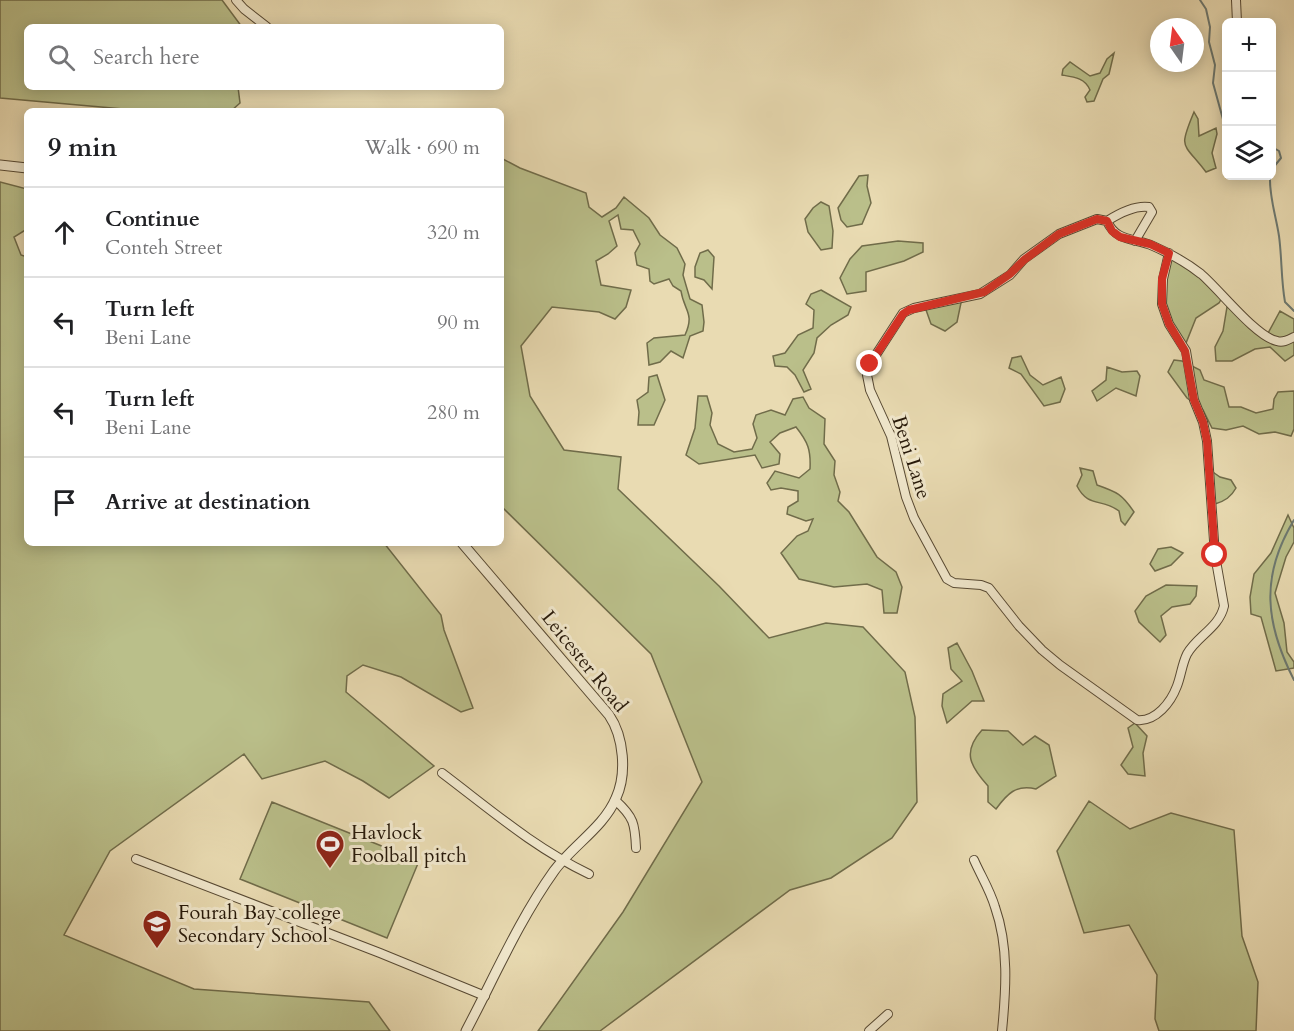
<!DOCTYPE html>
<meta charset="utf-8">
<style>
body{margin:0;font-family:Cardo,serif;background:#f6f6f6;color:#202124}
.controls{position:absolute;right:18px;top:18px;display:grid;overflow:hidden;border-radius:9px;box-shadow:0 3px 15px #0003}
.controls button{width:54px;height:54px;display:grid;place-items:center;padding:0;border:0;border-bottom:2px solid #e0e0e0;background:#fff;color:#202124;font:30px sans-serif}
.compass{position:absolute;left:1150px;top:18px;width:54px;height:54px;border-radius:50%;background:#fff;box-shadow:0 3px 15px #0003;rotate:346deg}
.stop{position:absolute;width:18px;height:18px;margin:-14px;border:4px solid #d93025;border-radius:50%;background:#fff}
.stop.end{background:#d93025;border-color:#fff;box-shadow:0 2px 6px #0008}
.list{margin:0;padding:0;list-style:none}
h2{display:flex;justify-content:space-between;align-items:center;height:78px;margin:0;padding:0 24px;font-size:26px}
h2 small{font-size:20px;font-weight:400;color:#757577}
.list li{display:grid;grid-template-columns:39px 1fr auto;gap:18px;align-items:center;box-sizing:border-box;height:90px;padding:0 24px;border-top:2px solid #e0e0e0}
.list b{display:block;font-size:22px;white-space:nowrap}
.list p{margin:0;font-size:20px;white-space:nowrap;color:#757577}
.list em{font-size:20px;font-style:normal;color:#757577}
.icon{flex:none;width:33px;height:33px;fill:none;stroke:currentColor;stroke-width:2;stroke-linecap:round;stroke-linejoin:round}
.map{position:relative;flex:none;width:1294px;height:1031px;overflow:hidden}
.search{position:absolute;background:#fff;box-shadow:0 3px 15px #0003;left:24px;top:24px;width:480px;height:66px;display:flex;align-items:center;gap:15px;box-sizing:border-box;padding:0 21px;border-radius:9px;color:#757577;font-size:22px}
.panel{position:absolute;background:#fff;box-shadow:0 3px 15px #0003;left:24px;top:108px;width:480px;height:438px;border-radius:9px}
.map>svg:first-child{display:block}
.green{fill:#babf8a;stroke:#706c4a;stroke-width:1.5}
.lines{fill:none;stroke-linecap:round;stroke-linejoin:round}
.stream{stroke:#6d7971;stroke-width:2}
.minor-casing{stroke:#574933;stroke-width:10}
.tertiary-casing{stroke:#574933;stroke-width:11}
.minor{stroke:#f1e8cd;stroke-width:8}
.tertiary{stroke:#f1e8cd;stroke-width:9}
.route{stroke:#d93025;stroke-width:8}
.labels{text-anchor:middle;stroke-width:6;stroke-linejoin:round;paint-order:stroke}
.street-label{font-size:20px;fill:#261809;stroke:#f1e8cd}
.poi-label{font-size:20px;fill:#261809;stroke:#f1e8cd;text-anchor:start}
</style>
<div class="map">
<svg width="1294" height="1031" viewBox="0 0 1294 1031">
<rect width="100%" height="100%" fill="#e9dbb2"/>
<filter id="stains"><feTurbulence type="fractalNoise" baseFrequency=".00333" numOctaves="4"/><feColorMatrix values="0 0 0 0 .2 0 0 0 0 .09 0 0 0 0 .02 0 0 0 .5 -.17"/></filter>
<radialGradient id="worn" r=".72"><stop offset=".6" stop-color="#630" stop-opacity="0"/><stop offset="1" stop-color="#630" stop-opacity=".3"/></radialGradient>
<path class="green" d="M0,0h222l20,27h-215v60h211l2,16 -9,8h-107l-1,-2 -123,-11z
M1114,53l-5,21 -6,5 -9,22 -7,1 -2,-5 5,-7c-5,-12 -16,-13 -28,-15l1,-6 7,-7 20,14 10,-3 7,-14z
M1194,112l4,7 1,17 17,-8 1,6 -5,19 4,15 -10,4c-23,-30 -28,-22 -12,-60z
M501,158l19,10 66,25 3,14 13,10 14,-9 8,-11 25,21 11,17 17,13 8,16 -2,11 7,24 12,6 2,17 -1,9 -13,5 -7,22 -12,-7 -11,11 -11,3 -2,-22 7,-5 31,-3c10,-22 -1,-24 -4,-44l-8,-5 -4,-7 -15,5 -4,-3 -1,-12 -12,-4 -2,-12 5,-9 -7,-14 -12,-1 -3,-14 -9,6 8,25 -9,8 -12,7 5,24 30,5 -5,17 -11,12 -16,-7 -47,-5 -31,39 9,50 34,54 57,7 -3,32 101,97 50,52 57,-15 37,4 42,45 10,45 2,85 -25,36 -61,40 -41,12 -190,141h-62l85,-119 79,-130 -51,-128 -150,-148z
M868,175l-1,11 4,17 -9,21 -15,3 -6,-7 -3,-12 21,-32z
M0,182l27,7v40l-13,8 7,18 6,2v286h357l57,72 3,15 29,78 -12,4 -60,-35 -38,-12 -16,11 -1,16 88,74 -45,32 -26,-17 -38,-20 -63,18 -18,-25 -134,97 -46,84 130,54 175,13 21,29h-390z
M821,202l8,4 4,25 -1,17 -11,2 -13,-18 -3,-13 8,-11z
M898,241l25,2v9l-19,9 -38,11v19l-19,3 -7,-16 10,-19 12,-13z
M708,250l6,7 -2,32 -8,-9 -9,-3v-10l5,-14z
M1169,253l54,43 -4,7 -23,15 -10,25 -5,1 -12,-20 -7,-34z
M821,290l30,17 -3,8 -17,10 -14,13 -3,15 -11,17 8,19 -7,3 -9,-17 -8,-8 -12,-1 -2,-10 12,-3 13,-18 15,-7 1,-18 -8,-6 5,-10z
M962,298l-5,24 -12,9 -14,-7 -6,-17z
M1228,301l39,34 13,-24 14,8v36l-9,6 -15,-14 -15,2 -23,12h-16l-1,-14 8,-16z
M1021,356l9,19 13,10 18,-8 4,12 -5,13 -16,4 -23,-32 -12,-6 3,-10z
M1174,360l8,1 18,9 4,10 20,7 5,20h12l15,6 17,-4 1,-10 4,-7 16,-1v38l-3,7 -16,-4 -16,2 -16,-8 -17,4 -14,-2 -9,-18 -16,-12 -19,-26z
M1107,367l15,5 15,-1 3,5 -4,20 -20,-8 -19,13 -5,-10 14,-11z
M657,375l8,25 -11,25h-16l1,-13 -2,-12 11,-8 1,-15z
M698,396h9l5,17 -2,12 8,19 16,8 18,-3 5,-11 -4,-14 3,-9 15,-5 14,5 8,-16 10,-2 6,11 16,11 -1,25 11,17 -1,14 6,17 -2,9 11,11 28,45 19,15 6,15 -5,26h-13l-2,-23 -15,-6 -33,3 -35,-8 -18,-26 16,-17 11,-5 5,-12 -7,2 -19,-7 1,-7 10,-6v-10l-17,-3 -10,2 -4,-7 8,-12 24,7 11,-9c1,-19 -2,-27 -14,-42l-16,6 -10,9 10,12 -1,10 -17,4 -7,-13 -56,9 -13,-9 9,-27z
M1080,468l13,3 4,14c20,7 25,9 37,27l-9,13 -4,-4 -2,-10c-17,-13 -31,-3 -42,-25l5,-11z
M1210,470l10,7 11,3 5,8c-5,9 -11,13 -21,16z
M1288,515l6,13v14l-8,15 -11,36 9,30 3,29 7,10v6l-18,3 -15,-54 -10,-3 -1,-17 4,-23 17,-21z
M1171,547l12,6 -12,12 -16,6 -5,-7 8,-15z
M1166,585l31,1 -1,10 -6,8 -18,3 -11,9 5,19 -6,7 -21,-20 -4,-11 11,-15z
M957,643l15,28 12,30h-12l-25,22 -5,-17 1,-12 19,-13 -11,-12 -3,-21z
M1135,723l12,13 -4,17 2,23 -17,-2 -7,-9 12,-18 -5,-19z
M982,730l26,1 15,14 12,-9 14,9 7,31 -20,13c-20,-5 -29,5 -40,20l-8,-7v-16c-18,-20 -26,-34 -6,-56z
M1089,801l41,28 41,-16 63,17 8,106 16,46 -2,49h-97l-4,-12 2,-44 -28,-50 -45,8 -27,-82z
M272,802l147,59 -32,77 -147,-59z"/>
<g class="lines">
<path class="stream" d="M1200,0l6,9 4,18 -1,15 6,23 -2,18 11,40 2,1
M1272,147l7,4 2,7 -9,11
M1270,176c-1,20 6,40 9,60 3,22 2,44 6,66l9,9
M1294,520c-34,56 -29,103 0,160"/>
<g class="minor-casing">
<path id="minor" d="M236,0l8,9 23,18
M1236,0l1,22
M1107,221c11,-7 28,-16 42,-14l3,5 -17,29
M1169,253l-6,26 -1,25 7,20 17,27 8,49 9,22 4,19 8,114 9,51c-5,22 -27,30 -37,48 -5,10 -6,22 -10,32 -6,16 -21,36 -40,34l-77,-55 -18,-15 -23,-24 -30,-38 -8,-3 -27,-2 -7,-4 -33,-61 -8,-21 -15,-61 -21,-46 -3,-15 3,-11 33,-51 11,-5 66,-14 30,-19 14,-16 35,-25 38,-15 10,2c9,21 28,17 46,25 16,7 34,17 48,28 18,15 55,63 76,67 6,2 11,-1 17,-4
M442,773c49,37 91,74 147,101
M615,800c19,17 20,24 21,48
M136,859l244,94 105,43
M974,860c7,16 16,30 21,47 14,40 11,83 7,124
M869,1031l19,-17"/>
</g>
<g class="tertiary-casing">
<path id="tertiary" d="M0,165l27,3
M462,543l147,172c15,22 18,59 7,83 -12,29 -44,48 -62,73 -35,49 -60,107 -88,160"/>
</g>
<use href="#minor" class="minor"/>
<use href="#tertiary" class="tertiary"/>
</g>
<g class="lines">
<path class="route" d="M870,364l33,-50 6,-4 75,-18 26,-18 14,-14 35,-26 38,-15 10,2 5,10 8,6 30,7 19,9 -7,26v25l7,20 16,27 9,49 9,22 4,19 8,114"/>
</g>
<defs>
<g id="stadium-pin" transform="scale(1.5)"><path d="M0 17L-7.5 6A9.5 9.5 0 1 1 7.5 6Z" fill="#8f2418" stroke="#f1e8cd"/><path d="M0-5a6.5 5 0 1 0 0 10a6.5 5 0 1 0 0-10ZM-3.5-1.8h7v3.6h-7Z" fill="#fff"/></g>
<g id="school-pin" transform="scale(1.5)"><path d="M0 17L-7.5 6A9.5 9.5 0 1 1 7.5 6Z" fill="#8f2418" stroke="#f1e8cd"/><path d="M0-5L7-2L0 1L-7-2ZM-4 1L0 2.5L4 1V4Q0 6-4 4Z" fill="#fff"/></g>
</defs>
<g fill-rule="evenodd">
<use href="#stadium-pin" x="330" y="844"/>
<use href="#school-pin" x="157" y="924"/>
</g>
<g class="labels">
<g class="street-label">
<text transform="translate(912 457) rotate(72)" y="7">Beni Lane</text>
<text transform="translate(585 661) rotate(51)" y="7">Leicester Road</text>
</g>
<g class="poi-label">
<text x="351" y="839">Havlock<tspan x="351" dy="23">Foolball pitch</tspan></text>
<text x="178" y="919">Fourah Bay college<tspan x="178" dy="23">Secondary School</tspan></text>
</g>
</g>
<rect width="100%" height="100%" filter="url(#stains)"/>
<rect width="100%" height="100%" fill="url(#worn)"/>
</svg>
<div class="controls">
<button>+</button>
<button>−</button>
<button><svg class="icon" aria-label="layers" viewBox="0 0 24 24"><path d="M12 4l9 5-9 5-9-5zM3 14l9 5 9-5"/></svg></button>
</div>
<svg class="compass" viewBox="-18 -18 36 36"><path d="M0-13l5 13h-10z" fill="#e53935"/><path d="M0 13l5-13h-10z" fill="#757577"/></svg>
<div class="stop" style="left:1215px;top:555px"></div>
<div class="stop end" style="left:870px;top:364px"></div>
<div class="search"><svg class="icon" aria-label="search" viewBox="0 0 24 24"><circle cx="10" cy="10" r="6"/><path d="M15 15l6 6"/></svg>Search here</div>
<section class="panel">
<h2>9 min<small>Walk · 690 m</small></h2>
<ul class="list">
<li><svg class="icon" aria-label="ahead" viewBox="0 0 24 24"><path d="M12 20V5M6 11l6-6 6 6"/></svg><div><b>Continue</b><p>Conteh Street</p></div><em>320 m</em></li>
<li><svg class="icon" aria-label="left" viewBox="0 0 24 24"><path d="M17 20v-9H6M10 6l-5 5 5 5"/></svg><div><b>Turn left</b><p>Beni Lane</p></div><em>90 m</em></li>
<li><svg class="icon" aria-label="left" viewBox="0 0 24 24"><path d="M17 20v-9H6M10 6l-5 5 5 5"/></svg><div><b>Turn left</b><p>Beni Lane</p></div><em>280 m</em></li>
<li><svg class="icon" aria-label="arrive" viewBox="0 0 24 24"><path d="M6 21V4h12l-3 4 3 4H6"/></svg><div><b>Arrive at destination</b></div></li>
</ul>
</section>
</div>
